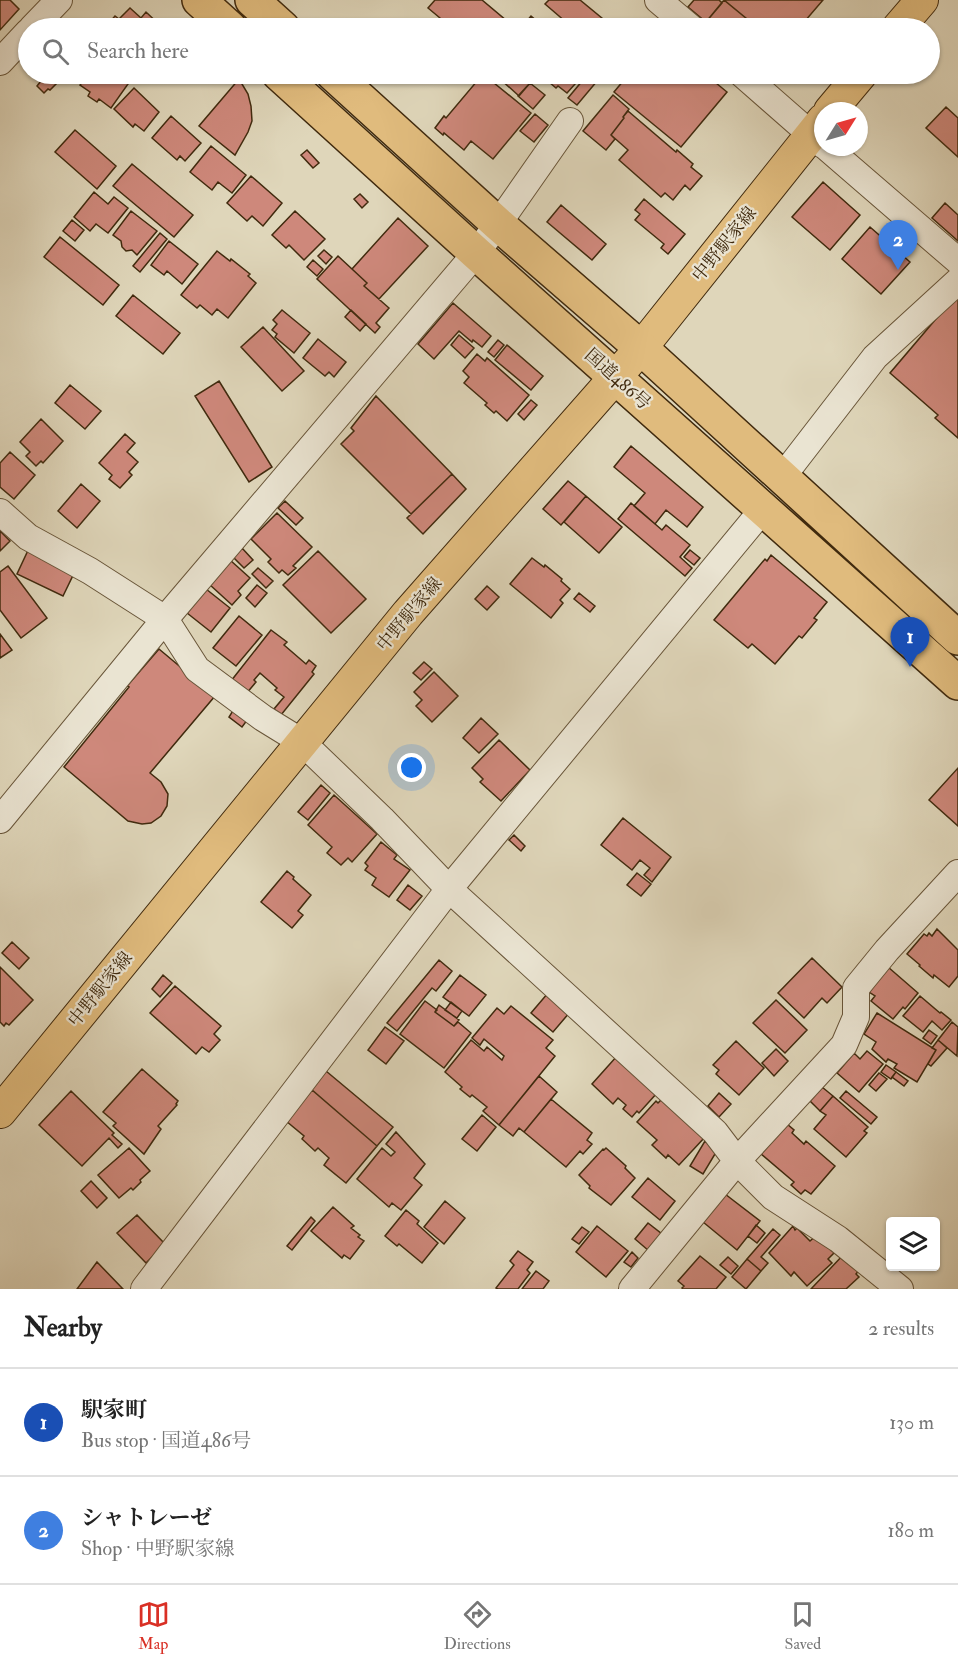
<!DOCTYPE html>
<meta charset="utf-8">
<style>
body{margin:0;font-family:"IM FELL Double Pica","Noto Serif JP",serif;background:#f2f2f2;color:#222}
.controls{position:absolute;right:18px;bottom:18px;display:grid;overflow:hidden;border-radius:6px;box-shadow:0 2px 4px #0004}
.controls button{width:54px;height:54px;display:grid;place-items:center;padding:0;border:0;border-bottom:2px solid #e0e0e0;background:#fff;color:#222;font:30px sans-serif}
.compass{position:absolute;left:814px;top:102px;width:54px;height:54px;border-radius:50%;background:#fff;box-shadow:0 2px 4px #0004;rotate:53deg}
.you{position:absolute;left:412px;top:768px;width:21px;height:21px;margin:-15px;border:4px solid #fff;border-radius:50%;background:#1a73e8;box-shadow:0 0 0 9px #1a73e833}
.badge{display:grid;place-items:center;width:39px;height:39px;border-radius:50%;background:#d93025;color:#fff;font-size:20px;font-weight:700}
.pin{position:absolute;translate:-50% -50px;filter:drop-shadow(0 2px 3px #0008)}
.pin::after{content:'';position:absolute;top:32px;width:21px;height:18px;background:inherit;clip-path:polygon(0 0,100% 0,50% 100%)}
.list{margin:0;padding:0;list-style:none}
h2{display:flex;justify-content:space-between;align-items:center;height:78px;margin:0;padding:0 24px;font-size:26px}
h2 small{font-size:20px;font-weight:400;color:#767676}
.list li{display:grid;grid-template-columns:39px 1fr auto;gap:18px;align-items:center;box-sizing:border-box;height:108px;padding:0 24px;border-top:2px solid #e0e0e0}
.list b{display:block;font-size:22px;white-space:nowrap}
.list p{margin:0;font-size:20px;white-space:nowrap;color:#767676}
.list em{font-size:20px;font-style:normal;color:#767676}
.icon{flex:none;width:33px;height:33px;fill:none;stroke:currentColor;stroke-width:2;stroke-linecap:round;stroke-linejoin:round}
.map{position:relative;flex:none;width:958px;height:1289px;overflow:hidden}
.search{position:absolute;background:#fff;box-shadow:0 2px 4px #0004;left:18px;right:18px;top:18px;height:66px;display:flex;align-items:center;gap:15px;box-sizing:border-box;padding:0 21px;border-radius:33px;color:#767676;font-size:22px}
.sheet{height:294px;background:#fff}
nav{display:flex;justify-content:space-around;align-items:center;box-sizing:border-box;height:84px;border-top:2px solid #e0e0e0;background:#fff;font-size:16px;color:#767676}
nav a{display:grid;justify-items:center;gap:3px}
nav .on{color:#d93025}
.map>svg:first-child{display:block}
.building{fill:#ce887b;stroke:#402a0e;stroke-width:1.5}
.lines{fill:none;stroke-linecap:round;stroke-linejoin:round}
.minor-casing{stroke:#685539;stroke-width:28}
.major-casing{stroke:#402a0e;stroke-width:34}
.highway-casing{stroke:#402a0e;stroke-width:36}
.minor{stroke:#eae4d2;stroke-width:26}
.major{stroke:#e0bb7d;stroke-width:32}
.highway{stroke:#e0bb7d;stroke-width:33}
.labels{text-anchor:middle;stroke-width:4.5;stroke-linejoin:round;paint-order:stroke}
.street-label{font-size:18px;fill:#402a0e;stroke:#eae4d2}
</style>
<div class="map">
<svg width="958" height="1289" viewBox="0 0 958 1289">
<rect width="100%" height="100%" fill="#dfd6ba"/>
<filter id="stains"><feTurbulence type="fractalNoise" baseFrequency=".00333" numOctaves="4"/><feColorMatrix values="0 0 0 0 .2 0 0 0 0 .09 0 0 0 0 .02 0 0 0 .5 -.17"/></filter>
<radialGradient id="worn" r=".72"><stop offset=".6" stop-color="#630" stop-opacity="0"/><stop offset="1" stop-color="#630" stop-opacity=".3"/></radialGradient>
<path class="building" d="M0,0h10l9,9 -19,21z
M435,0h47l31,26 -2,2h-59l-24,-20z
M549,0h31l34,28h-41l-28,-24z
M694,0h25l3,3 -16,19 -18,-15z
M724,0h99l-24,28h-41z
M724,0l34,28h-46l-7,-5z
M130,8l11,10 5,-6 16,15 -2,1h-50l2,-2 -3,-3 6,-7 4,3z
M531,16l13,11 4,-5 7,6h-34z
M38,74h28l-16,16 -2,-1 -4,4 -7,-7 4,-5 -2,-1 3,-3z
M89,74h24l15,10 -17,24 -12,-9 -2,3 -9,-6 2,-4 -10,-7z
M128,74h20l-9,9z
M483,74l48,39 -38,46 -22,-18 -7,9 -20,-17 -1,2 -8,-7 9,-12 2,2z
M503,74h17l10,9 -11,13 -20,-18z
M544,74h40l-17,19 -9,-7 -2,2 -14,-12z
M588,74h15l-26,31 -9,-7z
M629,74h76l22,18 -46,55 -67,-55z
M239,79l9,15 3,12 1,15 -4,11 -13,23 -36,-29z
M530,83l15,12 -12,14 -15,-13z
M134,88l25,24 -15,19 -9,-7 -2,3 -19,-18z
M613,95l16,14 -6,8 1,1 -13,17 4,4 -9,11 -23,-19z
M946,107l12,11v39l-32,-29z
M628,111l48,41 1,-2 16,14 -2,3 11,9 -12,14 -5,-5 -12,15 -8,-7 -4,4 -42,-37 9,-10 -17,-15 13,-17 -1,-1z
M535,114l13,11 -14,17 -14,-11z
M171,116l30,27 -16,18 -5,-5 -3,4 -25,-22z
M75,130l41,36 -19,23 -42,-37z
M211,146l35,29 -14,18 -14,-11 -6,8 -22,-18z
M307,150l12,13 -6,5 -12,-13z
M132,164l61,51 -19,22 -61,-51z
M251,176l31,27 -19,23 -11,-10 -5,5 -20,-18z
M823,182l37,33 -30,35 -38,-33z
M94,192l14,12 6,-7 14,11 -20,25 -12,-9 -6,7 -16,-14z
M360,194l8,8 -6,6 -8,-9z
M644,199l41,35 -17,20 -7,-6 3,-4 -29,-24 5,-6 -5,-4z
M945,203l13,12v26l-26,-23z
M561,205l45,39 -14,16 -45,-38z
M131,211l26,20 -20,24 -5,-5 -6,1 -4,-4 -1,-6 -8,-6z
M295,211l30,28 -21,21 -15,-15 -3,3 -14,-13z
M398,218l30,28 -49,53 -15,-13 3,-3 -15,-14z
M72,220l12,10 -9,11 -12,-10z
M870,227l40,35 -29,32 -39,-35z
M160,233l7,6 -27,33 -7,-6z
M60,237l59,48 -16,20 -59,-48z
M169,241l29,23 -16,20 -15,-13 -3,4 -13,-10z
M324,250l8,7 -6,7 -8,-8z
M217,251l13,10 1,-2 19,15 -2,2 8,7 -28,35 -11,-9 -5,6 -12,-10 -3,3 -16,-13z
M338,256l29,27 -3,3 25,22 -13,15 4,4 -5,6 -58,-54z
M313,260l10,9 -6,7 -10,-9z
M958,293v145l-23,-20 3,-3 -48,-42z
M133,295l47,38 -17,21 -47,-38z
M453,303l38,33 -9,11 -9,-7 -1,2 -13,-11 -25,28 -16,-15z
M282,310l28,23 -16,20 -19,-16 2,-3 -5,-4 5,-6 -4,-4z
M351,310l15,14 -6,7 -15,-14z
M263,327l41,44 -22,20 -41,-44z
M459,335l15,13 -9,10 -14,-13z
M318,339l28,23 -12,15 -5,-5 -4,4 -22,-18z
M498,340l6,5 -10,12 -6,-5z
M507,345l36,31 -12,14 -36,-30z
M477,354l8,7 2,-3 42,37 -22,26 -11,-10 -2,2 -9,-8 2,-2 -23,-20 5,-6 -6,-6z
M219,381l53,86 -23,15 -54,-86z
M70,385l31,26 -16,18 -30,-26z
M376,396l76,78 -41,40 -70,-70 13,-13 -3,-3z
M531,400l6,5 -13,15 -6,-6z
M41,419l22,22 -20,22 -2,-2 -5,5 -10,-10 4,-4 -10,-10z
M125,434l10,9 -8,9 11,10 -9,10 3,3 -12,13 -11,-9 3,-4 -13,-12z
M631,446l72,61 -16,20 -21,-17 -11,14 -21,-18 11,-13 -31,-26z
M10,452l25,23 -21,24 -14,-12v-24z
M452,474l14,15 -43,45 -16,-16z
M568,481l18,15 -25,29 -18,-16z
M81,484l19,17 -23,27 -19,-17z
M586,496l36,31 -23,26 -35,-31z
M285,501l18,17 -7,7 -18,-17z
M631,503l31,27 4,-5 24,20 -10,12 12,11 -7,8 -67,-57z
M277,513l35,34 -19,19 3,2 -8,7 -6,-5 -3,3 -11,-11 3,-3 -20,-20z
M0,531l10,10 -10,10z
M31,544l47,21 -15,31 -46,-22z
M242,548l11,12 -9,8 -11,-11z
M690,550l10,8 -6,7 -10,-8z
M318,551l48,48 -35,34 -48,-48z
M771,555l56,47 -13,16 3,2 -15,18 -3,-2 -24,28 -23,-20 -4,4 -34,-28 51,-61 2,2z
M532,558l12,9 1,-2 17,14 -1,2 9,8 -10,11 3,3 -12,15 -41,-34z
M230,560l20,18 -12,13 3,4 -9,10 -23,-21z
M8,566l39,52 -26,20 -21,-28v-38z
M258,568l15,13 -7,7 -14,-14z
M257,585l10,8 -12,14 -9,-9z
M487,586l12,11 -12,13 -12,-11z
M206,589l24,19 -19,24 -24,-19z
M579,593l16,13 -5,6 -16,-13z
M239,616l23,19 -26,31 -23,-18z
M271,630l16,12 -3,3 22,19 3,-4 7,6 -4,6 2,2 -33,41 -7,-6 10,-12 -9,-7 2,-2 -17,-15 -6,7 2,2 -10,12 -15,-13z
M0,634l12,16 -12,8z
M159,649l56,47 -65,77 11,9 7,12 -1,12 -6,10 -10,7 -9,1 -14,-3 -64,-54 65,-80 -2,-1z
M424,662l8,7 -11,11 -8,-7z
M434,672l24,24 -26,26 -16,-16 6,-6 -8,-8z
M234,709l14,10 -6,8 -13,-10z
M481,718l17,16 -19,19 -16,-15z
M499,740l31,30 -29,31 -21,-19 3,-3 -11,-11z
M958,768v58l-29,-26z
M321,785l9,8 -22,27 -10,-8z
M334,795l43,39 -25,28 -4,-4 -7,7 -14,-12 5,-6 -24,-22z
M623,818l48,39 -19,25 -8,-7 6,-7 -10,-8 -8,10 -31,-25z
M514,835l11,11 -4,5 -12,-11z
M381,842l16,13 -3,4 16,11 -21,27 -17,-12 4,-7 -11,-8 3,-4 -3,-3z
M287,871l7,6 -1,2 18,16 -13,16 5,4 -11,13 -31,-26z
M637,873l14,11 -10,12 -14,-11z
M408,885l14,11 -12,14 -13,-10z
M937,929l21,21v26l-9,11 -15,-12 -1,3 -14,-12 1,-1 -13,-11 17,-20 3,2 2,-3 3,3z
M12,942l17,16 -10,11 -17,-16z
M812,958l30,29 -15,16 -5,-5 -18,20 -26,-25z
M439,960l13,11 -16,20 -4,-3 -35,43 -10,-8z
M0,967l33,33 -24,25 -3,-2 -2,3 -4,-4z
M888,967l30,26 -13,16 -2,-2 -10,12 -22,-18 4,-5 -6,-4z
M163,975l9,8 -12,14 -8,-8z
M460,975l26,20 -17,21 -26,-19z
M175,986l46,40 -7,8 6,6 -11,12 -7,-5 -6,7 -46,-41z
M548,993l22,19 -17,20 -22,-19z
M920,996l20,17 1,-1 10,8 -9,10 -10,-9 -9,11 -20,-16z
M776,1000l31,30 -22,23 -32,-30z
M425,1001l12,9 -2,2 19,14 4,-4 13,11 -27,35 -44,-34z
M451,1002l11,9 -5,7 -12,-8z
M439,1005l20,15 -5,6 -19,-14z
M511,1006l42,34 -7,8 9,8 -56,69 -16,-14 4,-4 -15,-12 -2,2 -10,-8 2,-2 -17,-15 26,-32 13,11 3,-4 15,13 2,-4 -20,-17 -4,6 -8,-7 25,-30 7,6z
M877,1013l59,37 -19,32 -23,-14 3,-4 -9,-5 -2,3 -14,-13 4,-7 -12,-8z
M952,1022l6,5 -1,29 -19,-16z
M385,1027l19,14 -18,23 -18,-14z
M929,1030l8,6 -6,8 -8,-6z
M938,1040l9,8 -16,18 -3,-2 8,-14 -4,-2z
M736,1041l28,27 -25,27 -23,-21 3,-4 -6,-5z
M776,1049l12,12 -14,15 -12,-13z
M867,1051l16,13 -24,28 -22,-19 17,-20 6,6z
M617,1056l40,37 -18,20 -2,-2 -5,6 -9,-8 3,-4 -8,-7 -5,6 -21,-20z
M886,1065l10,7 -5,7 -10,-7z
M142,1069l36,32 -2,3 1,1 -19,21 3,3 -17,25 -31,-28 3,-3 -13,-11z
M326,1071l67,56 -16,19 -66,-57z
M896,1072l12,9 -4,5 -12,-9z
M879,1073l8,6 -11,12 -7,-6z
M539,1076l18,16 -33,40 -5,-4 -6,8 -14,-11z
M822,1087l11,9 -13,15 -10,-10z
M312,1090l65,56 -31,37 -22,-18 5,-7 -11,-10 -3,3 -13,-12 2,-3 -18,-15z
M71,1091l43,42 -2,2 10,9 -4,4 -9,-10 -27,28 -43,-41z
M846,1091l31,26 -6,7 -31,-26z
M719,1093l12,11 -12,13 -11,-11z
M833,1096l35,31 -4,4 3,2 -21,24 -32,-28 12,-14 -6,-4z
M664,1097l41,40 -26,28 -11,-10 -2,3 -14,-13 5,-5 -20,-18 19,-21 2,2z
M551,1099l41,34 -5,7 5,4 -9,10 -3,-3 -14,16 -42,-35z
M482,1115l14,12 -19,24 -15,-12z
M787,1124l7,6 -2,3 12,11 2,-3 29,25 -24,28 -6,-4 -4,4 -10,-9 3,-3 -33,-28z
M396,1132l29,32 -11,14 8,7 -21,25 -9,-7 -3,4 -32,-28 25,-31 9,8 4,-4 -9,-8z
M705,1141l13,8 -15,25 -13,-8z
M129,1148l21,23 -10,9 1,2 -8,8 -2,-2 -12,10 -21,-23z
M606,1148l20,18 -1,2 10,10 -24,27 -22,-17 1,-2 -11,-11 24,-26 1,1z
M648,1178l27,23 -15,19 -28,-23z
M91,1181l16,17 -10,10 -16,-17z
M725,1194l35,27 -23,29 -34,-28z
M445,1201l20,17 -21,26 -20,-17z
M333,1207l21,19 -3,2 9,7 -2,2 6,4 -14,18 -6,-4 -2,3 -31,-27z
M406,1210l13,11 -2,3 21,19 -16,20 -23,-19 -2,2 -12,-10z
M137,1215l28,29 -19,19 -29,-30z
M311,1217l4,4 -23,29 -5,-4z
M648,1223l14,11 -13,17 -14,-12z
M756,1225l9,8 -8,10 -9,-7z
M597,1226l31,25 -22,26 -30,-25z
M793,1226l2,4 2,-2 13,13 8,-7 17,18 -7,7 4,4 -25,23 -13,-14 -3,4 -22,-23z
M582,1227l7,5 -10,12 -7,-5z
M773,1229l7,6 -19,22 7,6 -7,8 -14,-12z
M518,1251l15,11 -6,8 3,3 -12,16h-20l-2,-1 18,-23 -4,-4z
M632,1252l6,6 -7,9 -7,-5z
M844,1254l16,15 -4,5 3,3 -13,12h-35z
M700,1256l26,21 -10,12h-33l-1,-1 2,-2 -6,-5z
M728,1257l10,9 -7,8 -11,-9z
M747,1259l14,12 -15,18 -14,-12z
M97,1262l26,27h-46z
M536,1271l13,10 -6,8h-21z"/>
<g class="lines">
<g class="minor-casing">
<path id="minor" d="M658,0l33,28
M32,28l27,-28
M0,62l28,-30
M742,74l81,71
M826,147l132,114
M783,476l92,-119 83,-76
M0,512l28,25 62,34 75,48 32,50 66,49 39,24 80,77 67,70 266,243 22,29 36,36 65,42 62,50
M0,820l165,-201 311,-366 22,-29 72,-103
M144,1289l305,-400 315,-381
M632,1289l105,-128 107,-116 12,-28v-29l31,-38 71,-77"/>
</g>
<g class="major-casing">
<path id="major" d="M898,28l24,-28
M830,111l31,-37
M0,1112l408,-499 233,-265 182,-228"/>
</g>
<g class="highway-casing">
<path id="highway" d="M199,0l31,28
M252,0l31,28
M279,74l197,179 482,430
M333,74l165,150 143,124 317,290"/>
</g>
<use href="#minor" class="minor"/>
<use href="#major" class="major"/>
<use href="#highway" class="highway"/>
</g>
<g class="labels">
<g class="street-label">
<text transform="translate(724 244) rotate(-51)" y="6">中野駅家線</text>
<text transform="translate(618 379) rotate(42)" y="6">国道486号</text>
<text transform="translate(409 614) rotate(-50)" y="6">中野駅家線</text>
<text transform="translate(100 989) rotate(-51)" y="6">中野駅家線</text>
</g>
</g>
<rect width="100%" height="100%" filter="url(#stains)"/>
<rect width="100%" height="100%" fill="url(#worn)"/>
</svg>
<div class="controls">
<button><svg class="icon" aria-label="layers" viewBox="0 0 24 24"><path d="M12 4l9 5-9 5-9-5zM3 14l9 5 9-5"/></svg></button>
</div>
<svg class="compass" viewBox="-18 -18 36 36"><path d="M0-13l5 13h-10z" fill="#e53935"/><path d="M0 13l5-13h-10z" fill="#767676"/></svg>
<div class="you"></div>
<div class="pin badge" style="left:910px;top:667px;background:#1a4fb4">1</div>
<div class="pin badge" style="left:898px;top:270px;background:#3f7fe0">2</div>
<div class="search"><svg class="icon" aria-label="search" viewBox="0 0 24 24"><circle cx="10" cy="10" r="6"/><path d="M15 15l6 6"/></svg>Search here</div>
</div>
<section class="sheet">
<h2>Nearby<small>2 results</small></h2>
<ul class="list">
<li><span class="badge" style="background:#1a4fb4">1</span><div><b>駅家町</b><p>Bus stop · 国道486号</p></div><em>130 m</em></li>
<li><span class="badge" style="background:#3f7fe0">2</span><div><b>シャトレーゼ</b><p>Shop · 中野駅家線</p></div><em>180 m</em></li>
</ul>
</section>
<nav>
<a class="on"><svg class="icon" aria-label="map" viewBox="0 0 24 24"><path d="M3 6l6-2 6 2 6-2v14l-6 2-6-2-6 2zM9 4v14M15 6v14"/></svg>Map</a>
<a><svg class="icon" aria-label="directions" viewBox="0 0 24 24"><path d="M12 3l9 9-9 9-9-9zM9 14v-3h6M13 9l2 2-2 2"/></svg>Directions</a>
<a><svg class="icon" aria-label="saved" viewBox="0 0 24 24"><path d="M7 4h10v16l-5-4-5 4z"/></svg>Saved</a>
</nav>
